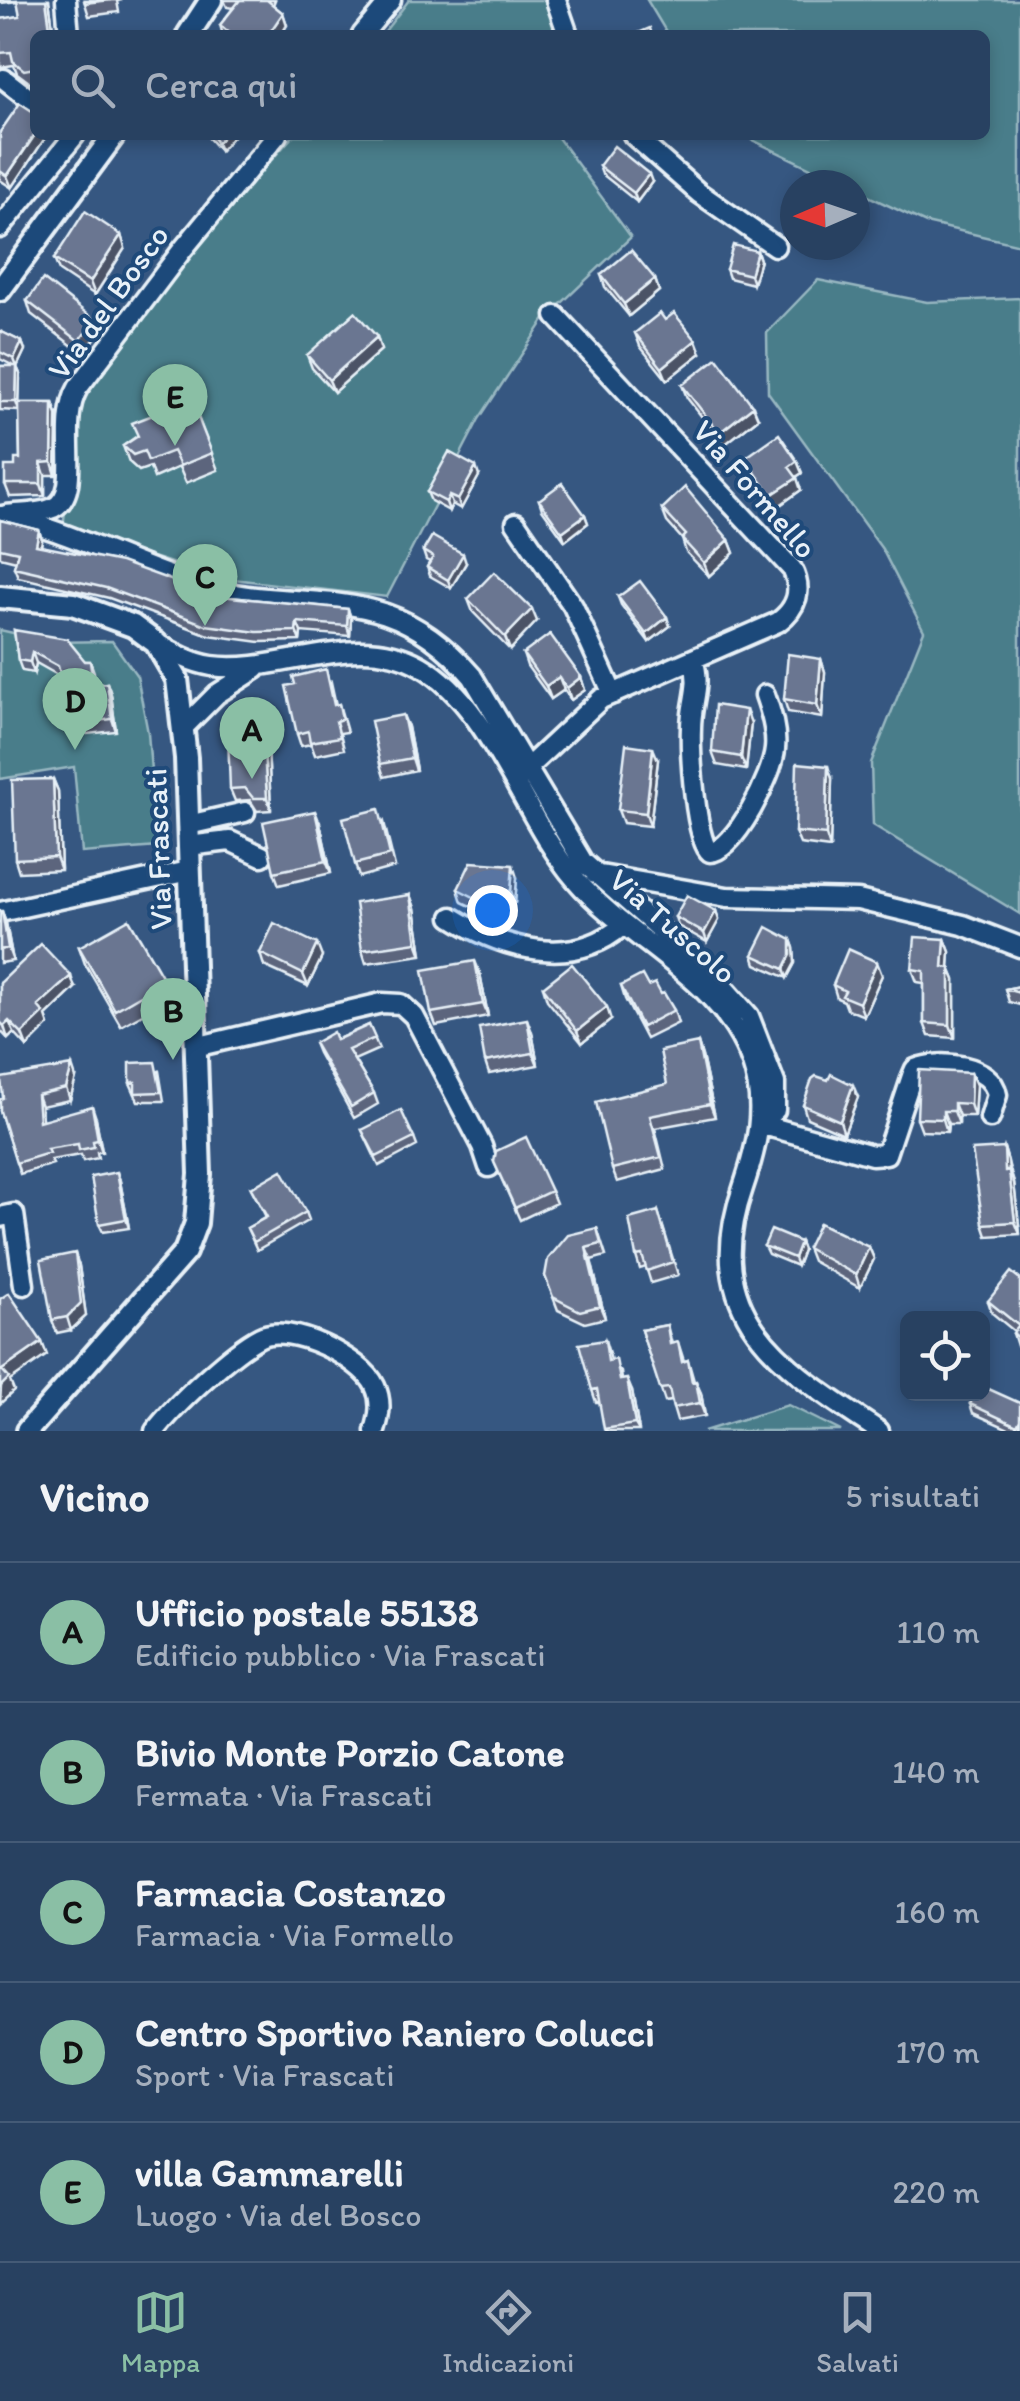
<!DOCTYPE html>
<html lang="it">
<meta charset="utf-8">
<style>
body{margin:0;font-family:Itim,sans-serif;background:#344c6a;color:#f1f3f6}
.controls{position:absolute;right:30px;bottom:30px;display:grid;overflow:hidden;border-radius:15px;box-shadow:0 5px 15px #0003}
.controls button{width:90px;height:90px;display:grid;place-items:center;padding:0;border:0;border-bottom:2px solid #445a76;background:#284161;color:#f1f3f6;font:50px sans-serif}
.compass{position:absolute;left:780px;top:170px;width:90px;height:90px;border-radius:50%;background:#284161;box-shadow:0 5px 15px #0003;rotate:268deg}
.you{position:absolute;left:492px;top:910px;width:35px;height:35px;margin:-25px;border:8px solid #fff;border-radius:50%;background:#1a73e8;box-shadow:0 0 0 15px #1a73e833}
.badge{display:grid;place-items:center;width:65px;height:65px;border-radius:50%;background:#8abfa5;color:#111;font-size:32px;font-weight:700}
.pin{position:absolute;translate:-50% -82px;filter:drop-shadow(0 2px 5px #0008)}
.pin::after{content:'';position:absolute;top:52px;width:35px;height:30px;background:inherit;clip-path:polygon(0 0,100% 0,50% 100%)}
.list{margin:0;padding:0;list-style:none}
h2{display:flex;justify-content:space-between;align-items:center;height:130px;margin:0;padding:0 40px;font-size:42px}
h2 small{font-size:32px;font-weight:400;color:#a5afbd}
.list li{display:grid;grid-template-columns:65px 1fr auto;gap:30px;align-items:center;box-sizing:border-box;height:140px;padding:0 40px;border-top:2px solid #445a76}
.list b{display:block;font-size:38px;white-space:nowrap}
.list p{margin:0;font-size:32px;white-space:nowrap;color:#a5afbd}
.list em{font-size:32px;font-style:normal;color:#a5afbd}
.icon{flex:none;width:55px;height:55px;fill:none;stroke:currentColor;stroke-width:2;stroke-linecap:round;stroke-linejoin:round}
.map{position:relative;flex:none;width:1020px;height:1431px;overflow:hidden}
.search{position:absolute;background:#284161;box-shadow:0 5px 15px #0003;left:30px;right:30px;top:30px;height:110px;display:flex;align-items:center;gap:25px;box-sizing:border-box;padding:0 35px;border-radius:15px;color:#a5afbd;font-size:38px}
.sheet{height:830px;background:#284161}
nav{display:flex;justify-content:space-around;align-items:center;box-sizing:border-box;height:140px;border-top:2px solid #445a76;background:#284161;font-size:28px;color:#a5afbd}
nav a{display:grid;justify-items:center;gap:5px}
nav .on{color:#8abfa5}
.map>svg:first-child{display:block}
.green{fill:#487d8a;stroke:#98b7c1;stroke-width:2.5}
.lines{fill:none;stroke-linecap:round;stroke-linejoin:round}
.minor-casing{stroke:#e8f1f8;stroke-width:25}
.major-casing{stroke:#e8f1f8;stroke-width:28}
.minor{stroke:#1f4a7a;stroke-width:18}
.major{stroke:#1f4a7a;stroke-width:20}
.wall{fill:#5c657d;stroke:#e8f1f8;stroke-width:2.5}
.shaded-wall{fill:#4b5366;stroke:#e8f1f8;stroke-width:2.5}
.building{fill:#6b7691;stroke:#e8f1f8;stroke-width:2.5}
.labels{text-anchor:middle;stroke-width:8;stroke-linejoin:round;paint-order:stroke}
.street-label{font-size:32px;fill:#e8f1f8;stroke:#1f4a7a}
</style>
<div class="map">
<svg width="1020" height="1431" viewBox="0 0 1020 1431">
<rect width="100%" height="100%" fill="#365781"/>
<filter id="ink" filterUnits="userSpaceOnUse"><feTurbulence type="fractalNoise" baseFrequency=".01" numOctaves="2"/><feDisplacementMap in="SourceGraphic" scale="20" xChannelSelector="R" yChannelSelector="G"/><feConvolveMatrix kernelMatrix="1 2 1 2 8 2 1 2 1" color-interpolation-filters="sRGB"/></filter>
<g filter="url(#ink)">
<path class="green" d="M409,0h139l7,33 -173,2z
M647,0h373v245l-94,-22 -71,-33v-5h-9l-104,-50h243v-100h-317z
M294,135h262l75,102 -86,82 -66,100 -92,178 -171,-20 -153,-48 13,-118 15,-30 98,-129z
M818,280l109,22 93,-4v616l-147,-89 -2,-62 53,-132 -42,-82 -114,-157 -1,-59z
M0,630l52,12 60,-1 25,35 11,57 9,114 -75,6 -8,-86 -74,12z
M788,1405l53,26h-137z"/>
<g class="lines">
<g class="minor-casing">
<path id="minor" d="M66,0l3,35
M556,0l12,35
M362,35l29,-35
M4,79l31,24
M633,135l66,58 76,53
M0,228l75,-93
M6,515c14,-2 33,-1 47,-7 32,-15 3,-82 25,-120l105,-139 94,-114
M0,516c58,9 136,51 196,69 108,33 186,-13 276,91l111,186 134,118 32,36 26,67v27l-15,14
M516,523l57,83 40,88
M156,643c18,10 36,20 56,23 68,9 144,-38 209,0 71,41 102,153 155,214 56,65 146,97 176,183 15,44 5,83 -9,125 -45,129 41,180 136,243
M693,659c9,27 -2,42 -2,69 -1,22 4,113 19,124 25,-1 63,-78 65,-103 2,-18 -4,-37 -10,-54
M184,727l33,-33 39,-25
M526,769l75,-70 177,-77c19,-14 25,-32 14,-53l-236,-253
M188,825l57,-13
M188,846l42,-5 32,15
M595,874l132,23 131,3 105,25 57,22
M0,912l189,-41
M452,917c50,32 121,52 170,9
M195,1047l187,-44 19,1 13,12 68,130 7,21
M760,1124l112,31 14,-1 26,-78 3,-7c25,-10 77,-5 82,26l-7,23
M0,1217l14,-3 10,71
M155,1431c20,-26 76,-79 105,-94 29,-15 102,21 115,49 7,15 5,29 0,45"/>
</g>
<g class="major-casing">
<path id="major" d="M188,35l23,-35
M0,290l114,-155
M0,597l73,7 60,22 23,17 21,36 9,79 14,416 -4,49 -11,29 -158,179"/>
</g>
<use href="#minor" class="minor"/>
<use href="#major" class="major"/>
</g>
<path class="wall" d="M0,0h49l5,35h-19v46l-6,1 -12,-9 -3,-8 -14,2v-48l20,-3 -2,-15 -18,2z
M84,0h38l-5,1 2,11 -30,4z
M224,0h51l-2,5 10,8 4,12 -6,10h-58l-3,-10 13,-17 -6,-1z
M0,132l47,3 -35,53 -12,-8z
M206,135h28l-14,16z
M599,166l53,16 -15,20 -35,-28z
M121,235l4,13 -30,47 -36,-24 -5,-12z
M757,251l3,9 -7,24 -24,-6 -3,-9z
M601,275l54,4 4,12 -30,25 -24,-29z
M27,301l68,19 5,12 -17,22 -52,-40z
M665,320l36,33 -34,27 -27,-34 -5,-13z
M0,331l22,11 3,8 -8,17 3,7 -1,29h34l4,12 -1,60h-11v21l-35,1 -5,-13 15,-25 -1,-48 -19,-1v-44h14l-14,-7z
M377,337l4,13 -47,42 -22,-24 -5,-13z
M185,384l33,86 -32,13 -7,-16 -25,11 -4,-11 -11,4 -10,-9 -6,-16 14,-10z
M682,385l76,33 -34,27 -37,-47z
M745,458l52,3 5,12 -6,4 5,13 -25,18 -26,-38z
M479,476l-18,33 -9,-5 -3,7 -18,-10 -4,-9z
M539,500l46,15 3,8 -23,18 -23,-32z
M662,509l67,31 5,13 -25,23 -23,-24 -4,-13 -15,-17z
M0,520l39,10 3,10 -1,6 149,41 40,10 118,12 3,10 -1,17 -49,-4 -1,9 -40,1 -51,-7 -100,-37 -91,-21 -4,-10 2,-6 -16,-4z
M423,551l43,12 -15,25 -21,-12 -3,-9 3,-5 -4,-2z
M618,597l52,29 -21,16 -28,-37z
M468,599l69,22 -27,29 -37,-38z
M14,630l71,31h5l4,11 1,13 12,-2 4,11 5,37 -29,3 -4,-11 -2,-13 -9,1 -11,-34 -25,-14 -2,10 -12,-2 -4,-11z
M523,654l58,23 4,13 -14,10 -7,-10 -13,9 -24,-33z
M821,659l4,13 -3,46 -34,-6 -4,-13z
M331,682l5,23 3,-1 8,28 -7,1 4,16 -29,6 -4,-11 -10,2 -4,-12z
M751,723l-5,47 -29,-5 -5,-13z
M408,727l8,43 -32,7 -4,-13z
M263,735l5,12 3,63 -14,1 -7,-11 -15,1 -5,-12z
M658,760l-8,66 -27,-3 -5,-13z
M53,779l5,12 3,79 -42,2 -4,-13z
M832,779l-2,69 -30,-4 -5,-12z
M384,822l11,45 -36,10 -4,-13z
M320,823l11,50 -52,12 -5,-13z
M517,878l-2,25 -22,-2 -6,13 -25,-12 -4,-13z
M410,895l5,13 7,47 -56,8 -4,-13z
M0,911l6,12 7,38 -13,2z
M716,911l3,9 -12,22 -29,-16 -3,-9z
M945,939l5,13 -1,16h1l5,12v58l-26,-2 -5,-13v-40l-7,-1 -5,-13z
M791,940l3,8 1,15 -8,15 -31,-14 -3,-9z
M79,947l86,34 6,17 -50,28 -36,-62z
M260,953l62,4 -14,29 -44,-20z
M480,973l8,43 -52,10 -5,-13z
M882,975l-18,41 -17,-7 -3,-8 -7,-3 -4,-13z
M0,983l75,5 -29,28 3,9 -22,22 -13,-14 -6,6 -8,-9z
M621,986h27l13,8 13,16 4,13 -32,16 -21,-40z
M1020,986v19l-11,-3 -4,-13z
M543,987l68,33 -29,23 -35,-43z
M369,1025l10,24 -25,11 20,33 4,11 -24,14 -36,-65 -4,-10 22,-3z
M532,1032l6,33 -49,9 -4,-12z
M698,1043l4,13 13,61 -60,11 10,41 -48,13 -5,-13 55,-85z
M159,1071l5,30h-26l-8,-18z
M971,1073l5,12 -2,31h-15v8h-11l-1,8 -25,-1 -5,-13z
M76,1078l-6,22 -29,6 1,14 54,-2 6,34h-5l1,6 -15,3 -2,-6 -30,5 2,4 -33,10 -20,-63z
M828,1080l30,17 -14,37 -37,-16 -4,-13z
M362,1130l52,8 3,8 -38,20z
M1004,1148l10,35 6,51 -33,2 -4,-12z
M494,1162l57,29 5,12 -36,17z
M120,1181l9,47 -26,4 -4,-8z
M251,1188l55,24 3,8 -52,30 -10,-22 19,-11z
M658,1211l20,64 -27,8 -5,-16 -6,2 -4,-13z
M597,1228l9,28 -15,4 14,58 -20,5 -27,-13 -13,-34z
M800,1242l3,8 -6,16 -29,-12 -4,-8z
M869,1247l5,12 -14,29 -48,-27 -5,-13z
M79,1266l7,50 -15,14 -14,3 -5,-13z
M1020,1279v69l-3,-2 -4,-13 1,-2 -22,-18 -4,-12z
M667,1325l5,19 6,-2 6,19 4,-1 6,21 7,12 4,23 -28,5 -6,-20 -6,1 -24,-72z
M605,1340l6,20 10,12 1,8 10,11 7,40h-34l-5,-29h-4l-4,-12z
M1020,1403v28h-7l-40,-18 -3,-9z"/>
<path class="shaded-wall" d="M46,0h3l5,35h-3z
M283,13l4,12 -6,10h-13z
M35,135h12l-35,53 -5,-12z
M224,135h10l-14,16 -3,-8z
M649,174l3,8 -15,20 -3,-9z
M121,235l4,13 -30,47 -5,-13z
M757,251l3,9 -7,24 -3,-9z
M655,279l4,12 -30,25 -5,-12z
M95,320l5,12 -17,22 -4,-13z
M377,337l4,13 -47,42 -5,-12z
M696,340l5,13 -34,27 -5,-12z
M22,342l3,8 -8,17 3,7 -1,37 -3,-9 1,-35 -3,-8z
M53,403l4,12 -1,60 -4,-13z
M753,406l5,12 -34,27 -5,-12z
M797,461l5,12 -9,6 -4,-12z
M41,463l4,12v21l-4,-12z
M476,467l3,9 -18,33 -3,-9z
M797,478l4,12 -25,18 -5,-13z
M449,496l3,8 -3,7 -3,-9z
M585,515l3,8 -23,18 -3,-9z
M39,530l3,10 -3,15 -3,-10z
M729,540l5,13 -25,23 -5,-13z
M463,554l3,9 -15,25 -3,-8z
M348,609l3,10 -1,17 -3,-10z
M532,609l5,12 -27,29 -5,-13z
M667,617l3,9 -21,16 -3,-8z
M297,622l4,10 -1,9 -4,-10z
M32,652l4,11 -2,10 -4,-11z
M821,659l4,13 -3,46 -5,-13z
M559,677l5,13 -13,9 -5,-13z
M581,677l4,13 -14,10 -4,-12z
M107,683l4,11 5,37 -4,-12z
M746,710l5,13 -5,47 -5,-13z
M403,715l5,12 8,43 -4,-12z
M263,735l5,12 3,63 -4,-12z
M653,748l5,12 -8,66 -4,-13z
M828,766l4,13 -2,69 -4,-13z
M53,779l5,12 3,79 -5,-13z
M315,811l5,12 11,50 -5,-12z
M513,865l4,13 -2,25 -4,-12z
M488,889l5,12 -6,13 -5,-13z
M410,895l5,13 7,47 -5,-13z
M2,911l4,12 7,38 -5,-13z
M716,911l3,9 -12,22 -3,-9z
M945,939l5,13 -2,28 -5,-13z
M791,940l3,8 1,15 -8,15 -3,-9z
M317,944l5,13 -14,29 -5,-12z
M475,961l5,12 8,43 -5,-12z
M877,962l5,13 -18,41 -5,-13z
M950,968l5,12v58l-5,-13z
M71,976l4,12 -29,28 3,9 -22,22 -5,-13 16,-28z
M607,1007l4,13 -29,23 -5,-12z
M527,1019l5,13 6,33 -5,-12z
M9,1021l5,12 -6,6 -4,-13z
M698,1043l4,13 13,61 -5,-13z
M72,1066l4,12 -6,22 -4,-12z
M971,1073l5,12 -2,31 -4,-12z
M853,1085l5,12 -14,37 -4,-13z
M37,1095l4,11 2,27 -4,-12z
M954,1103l5,13v8l-5,-13z
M92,1106l4,12 6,34 -4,-12z
M943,1111l5,13 -1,8 -4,-13z
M1004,1148l4,13 2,23 -5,-13z
M1009,1171l5,12 6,51 -5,-12z
M117,1172l3,9 9,47 -3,-9z
M800,1242l3,8 -6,16 -3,-8z
M869,1247l5,12 -14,29 -4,-13z
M586,1248l5,12 14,58 -5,-12z
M75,1253l4,13 7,50 -15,14 -4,-13z
M42,1342l5,13 -37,26 4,10 -14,13 2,-34z
M627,1379l5,12 7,40 -4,-7z
M696,1381l5,12 4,23 -5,-13z"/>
<path class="building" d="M17,0h29l5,35h-16v33l-11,2 -11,-9 -2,-9 -11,1v-34l20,-3z
M84,0h27l-26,3z
M240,0h27l16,13 -15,22h-36l-12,-10z
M650,28l2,7h-18z
M20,103l15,10v21l-28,42 -7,-5v-39z
M211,135h13l-7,8z
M614,146l35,28 -15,19 -35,-27z
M85,211l36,24 -31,47 -36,-23z
M733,245l24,6 -7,24 -24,-6z
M631,250l24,29 -31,25 -23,-29z
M43,279l52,41 -16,21 -52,-40z
M355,312l22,25 -48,43 -22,-25z
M660,313l5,7 9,-7 22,27 -34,28 -27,-35z
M0,331l22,11 -8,17 -14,-7z
M717,358l36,48 -34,27 -37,-48z
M0,366h17l-1,36h-16z
M185,384l27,69 -32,13 -7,-15 -25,10 -4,-10 -11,4 -10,-9 15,-10 -6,-13 26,-10 -6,-15z
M19,403h34l-1,59 -11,1v21h-36v-18h10v-7h5z
M779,434l18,27 -8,6 8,11 -26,17 -26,-37z
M449,452l27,15 -18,33 -9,-4 -3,6 -19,-10z
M562,483l23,32 -23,17 -23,-32z
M685,487l44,53 -25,23 -22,-24 4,-4 -24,-26z
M0,520l39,10 -3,15 85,17 69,25 40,10 118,12 -1,17 -50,-4 -1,9 -39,1 -51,-7 -100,-37 -92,-21 4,-15 -18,-4z
M432,536l31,18 -15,26 -21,-13 6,-10 -10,-6z
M494,572l38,37 -27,28 -37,-38z
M640,581l27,36 -21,17 -28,-37z
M14,630l53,9 18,22h5l3,24 14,-2 5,36 -29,4 -3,-24 -12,1 -10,-34 -26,-14 -2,10 -12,-2z
M550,634l31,43 -14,11 -8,-11 -13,9 -23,-32z
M788,654l33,5 -4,46 -33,-6z
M326,669l8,36 5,-1 3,15 -6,2 4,16 -30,5 -2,-11 -11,3 -11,-48 9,-2 -2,-7z
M715,705l31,5 -5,47 -29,-5z
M403,715l9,43 -32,6 -9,-43z
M263,735l4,63h-14l-8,-10 -15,1 -2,-53z
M626,744l27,4 -7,65 -28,-3z
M797,763l31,3 -2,69 -31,-3z
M53,779l3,78 -41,2 -3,-79z
M379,809l11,46 -35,9 -12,-46z
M315,811l11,50 -52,11 -11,-50z
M471,862l42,3 -2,26 -23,-2 -6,12 -24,-12z
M410,895l7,47 -55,8 -7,-47z
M687,895l29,16 -12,22 -29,-16z
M0,911h2l6,37 -8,2z
M129,919l36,62 -50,29 -36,-63z
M274,923l43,21 -14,30 -43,-21z
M767,927l24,13v15l-7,14 -31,-14z
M915,937l30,2 -2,28 7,1v57l-26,-2v-52l-12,-2z
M41,944l30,32 -33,30 6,7 -22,21 -13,-13 -5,5 -4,-4v-39z
M848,949l29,13 -18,41 -17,-7 3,-5 -12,-6z
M475,961l8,43 -52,9 -8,-43z
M572,964l35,43 -30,24 -34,-44z
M642,975l6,11 7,-3 6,11 3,-1 10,17 -32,17 -21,-41z
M1020,986v7l-15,-4z
M527,1019l6,34 -48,9 -6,-34z
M369,1025l6,13 -27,12 26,43 -23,14 -37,-64 19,-11 3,8z
M698,1043l12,61 -60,12 11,41 -49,12 -16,-67 71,-18 -7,-33z
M155,1062l6,30 -26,1v-11l-5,1v-20z
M72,1066l-6,22 -29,7 2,26 53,-15 6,34 -5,1 1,6 -15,3 -1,-6 -31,5 2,4 -33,10 -16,-52v-12l3,-1 -2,-20z
M919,1070l52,3 -1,31 -16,-1v8h-11v8l-26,-1z
M831,1074l22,11 -13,36 -37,-16 9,-26 4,-3 12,4z
M401,1110l13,28 -38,19 -14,-27z
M526,1137l25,54 -36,17 -21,-46 2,-11z
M1004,1148l1,23h4l6,51 -32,2 -11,-74z
M282,1170l24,42 -52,30 -7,-14 20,-11 -16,-29z
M117,1172l9,47 -27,5 -8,-47z
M658,1211l15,51 -26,9 -5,-16 -6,1 -7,-37z
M819,1223l50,24 -13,28 -49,-27z
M597,1228l4,16 -15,4 14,58 -20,5 -27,-14 -8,-21 3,-17 20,-24z
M771,1230l29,12 -6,16 -30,-12z
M75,1253l6,50 -14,14 -15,3 -11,-60z
M1011,1272l9,7v60l-7,-6 6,-7 -31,-25z
M9,1293l33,49 -40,28 7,8 -9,9v-88z
M667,1325l3,19 8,-2 4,20 6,-2 4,22 4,-1 4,22 -27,5 -4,-20 -9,1 -19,-59z
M605,1340l3,21 8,-2 4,21 7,-1 8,45 -31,5 -7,-40 -5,1 -13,-46z
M982,1386l38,17v17l-3,6 -47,-22 5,-10h7z"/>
</g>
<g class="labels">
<g class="street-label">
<text transform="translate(108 302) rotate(-54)" y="11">Via del Bosco</text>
<text transform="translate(755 489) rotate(49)" y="11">Via Formello</text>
<text transform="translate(158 849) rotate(-92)" y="11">Via Frascati</text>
<text transform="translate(673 926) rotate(41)" y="11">Via Tuscolo</text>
</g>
</g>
</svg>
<div class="controls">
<button><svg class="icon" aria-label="locate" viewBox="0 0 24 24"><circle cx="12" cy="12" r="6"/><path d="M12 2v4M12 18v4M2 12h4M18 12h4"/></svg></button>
</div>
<svg class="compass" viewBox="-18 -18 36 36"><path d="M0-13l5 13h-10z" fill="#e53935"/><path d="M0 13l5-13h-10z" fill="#a5afbd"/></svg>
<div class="you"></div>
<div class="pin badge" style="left:252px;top:779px">A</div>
<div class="pin badge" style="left:173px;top:1060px">B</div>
<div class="pin badge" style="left:205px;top:626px">C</div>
<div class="pin badge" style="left:75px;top:750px">D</div>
<div class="pin badge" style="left:175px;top:446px">E</div>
<div class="search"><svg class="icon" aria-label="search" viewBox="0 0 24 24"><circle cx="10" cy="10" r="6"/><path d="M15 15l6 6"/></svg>Cerca qui</div>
</div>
<section class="sheet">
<h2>Vicino<small>5 risultati</small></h2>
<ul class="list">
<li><span class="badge">A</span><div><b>Ufficio postale 55138</b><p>Edificio pubblico · Via Frascati</p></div><em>110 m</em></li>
<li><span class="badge">B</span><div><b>Bivio Monte Porzio Catone</b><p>Fermata · Via Frascati</p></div><em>140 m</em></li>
<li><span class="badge">C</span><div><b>Farmacia Costanzo</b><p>Farmacia · Via Formello</p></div><em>160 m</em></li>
<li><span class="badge">D</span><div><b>Centro Sportivo Raniero Colucci</b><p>Sport · Via Frascati</p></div><em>170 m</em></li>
<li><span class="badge">E</span><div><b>villa Gammarelli</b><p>Luogo · Via del Bosco</p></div><em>220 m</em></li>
</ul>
</section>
<nav>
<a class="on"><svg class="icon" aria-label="map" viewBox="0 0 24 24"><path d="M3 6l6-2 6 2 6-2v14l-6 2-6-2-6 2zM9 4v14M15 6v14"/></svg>Mappa</a>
<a><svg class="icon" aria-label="directions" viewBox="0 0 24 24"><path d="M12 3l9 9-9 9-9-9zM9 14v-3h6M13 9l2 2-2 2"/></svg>Indicazioni</a>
<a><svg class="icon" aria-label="saved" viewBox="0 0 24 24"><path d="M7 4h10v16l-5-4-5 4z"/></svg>Salvati</a>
</nav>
